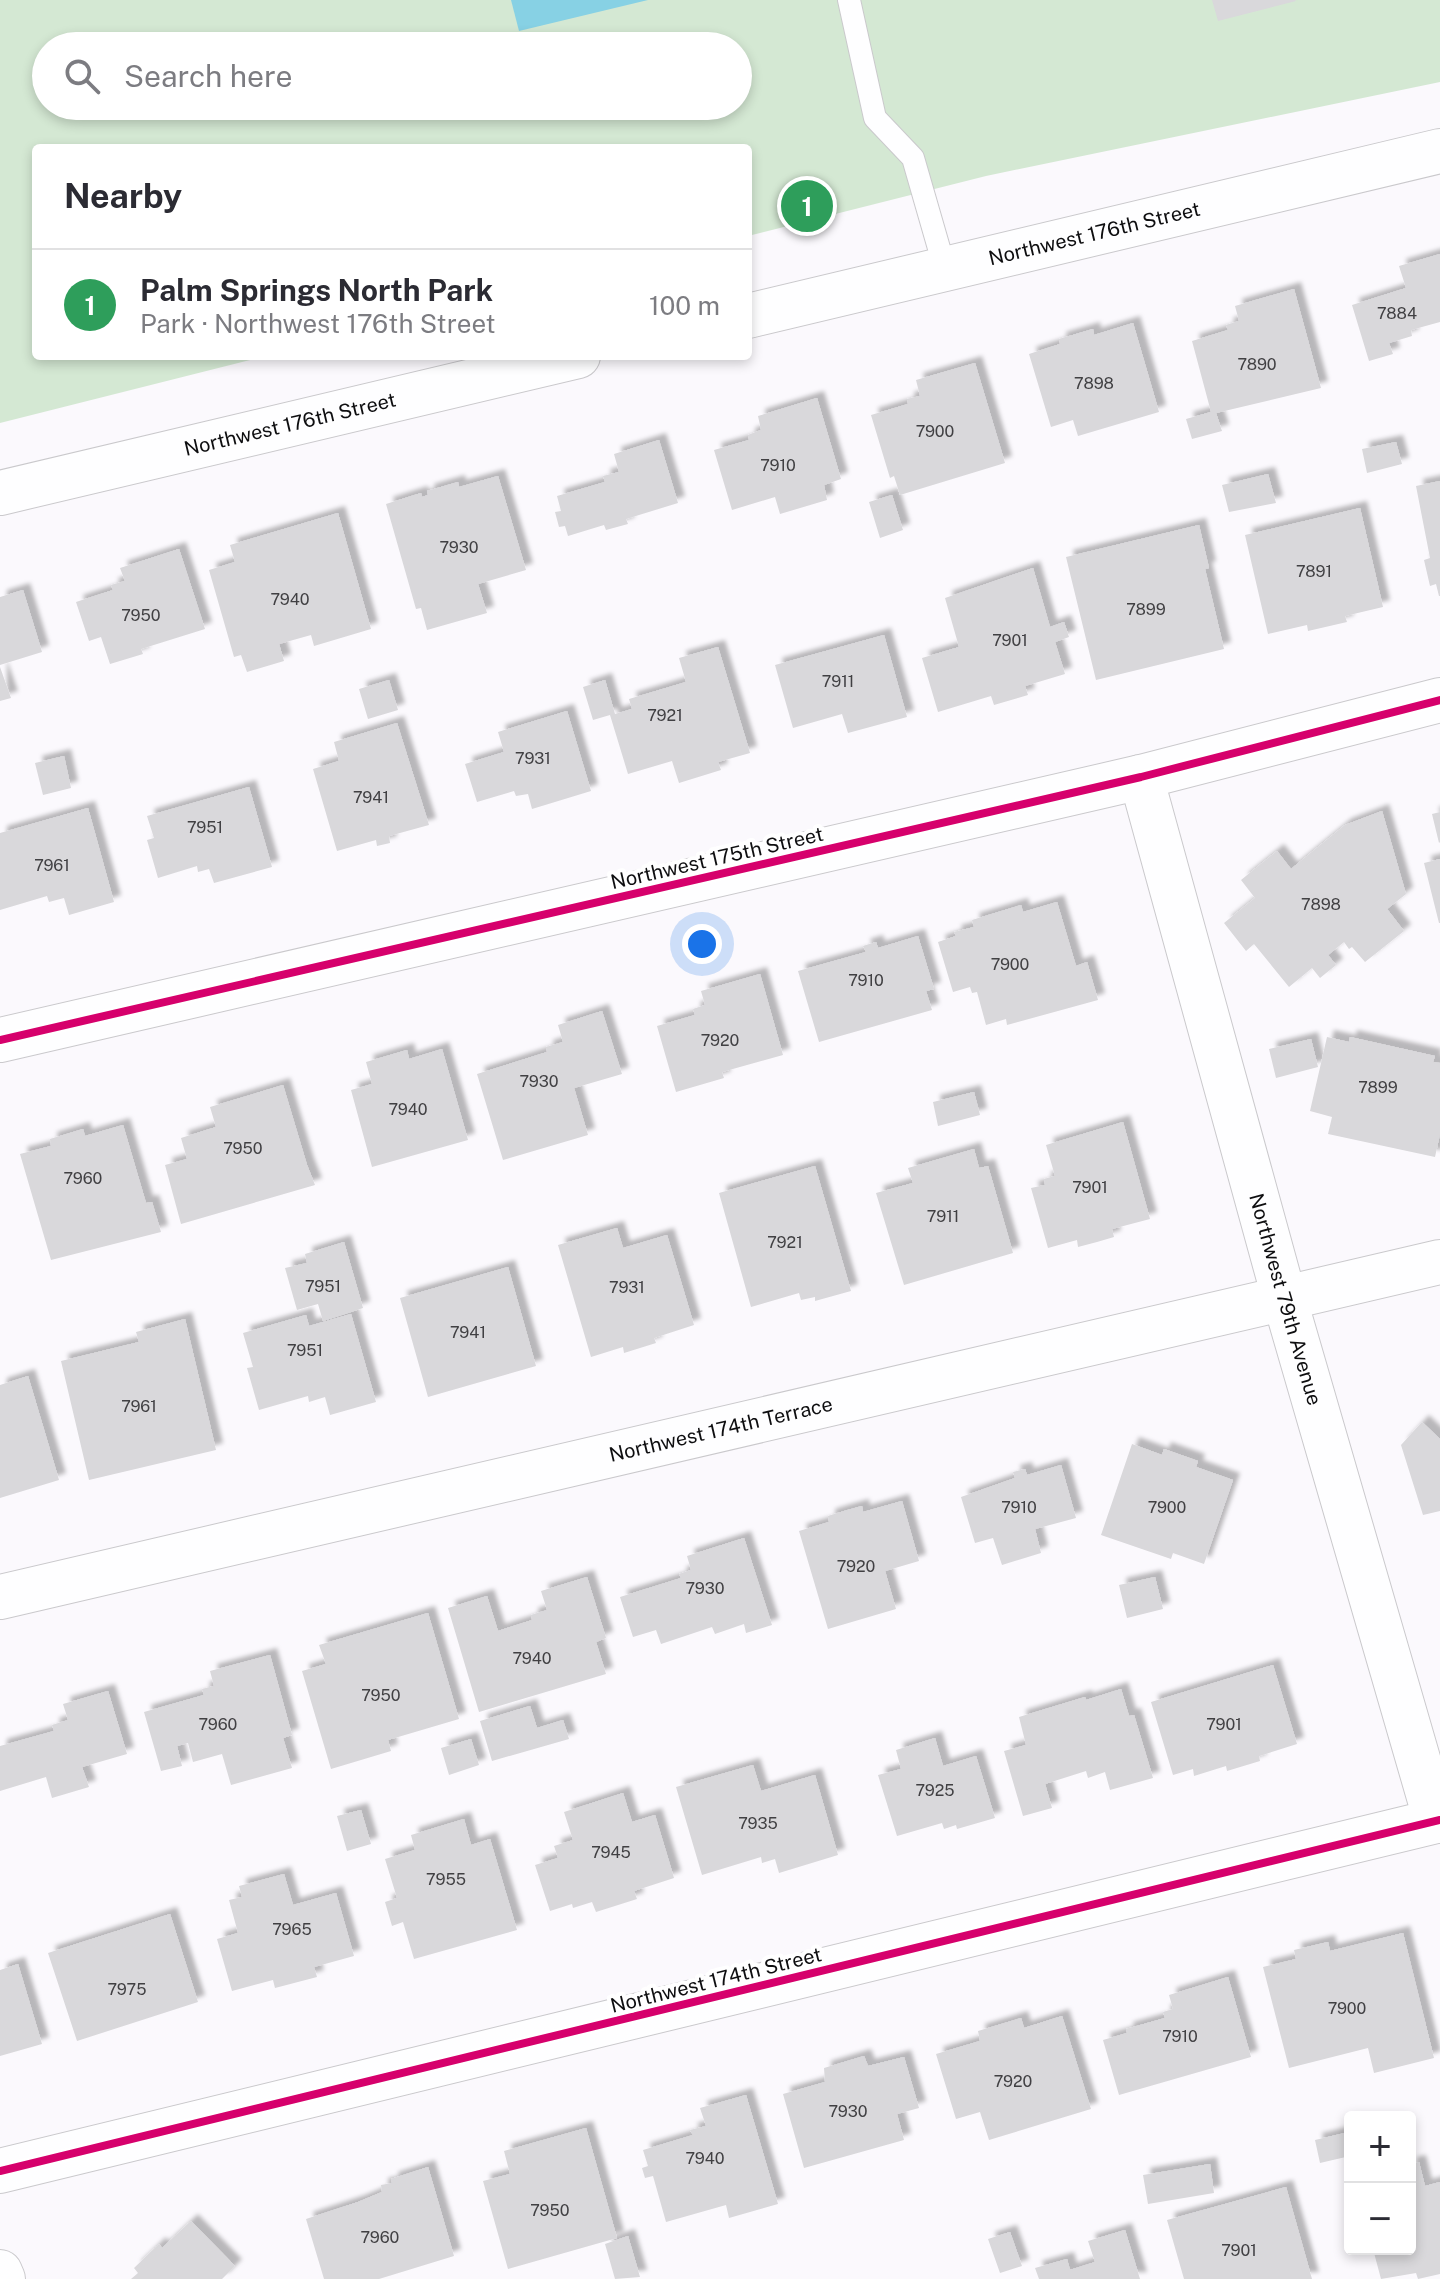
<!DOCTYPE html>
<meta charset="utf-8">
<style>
body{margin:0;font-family:"Public Sans",sans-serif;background:#f2f2f3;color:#2b2b33}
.controls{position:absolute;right:24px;bottom:24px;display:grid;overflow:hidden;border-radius:8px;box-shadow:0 4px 12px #0003}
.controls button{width:72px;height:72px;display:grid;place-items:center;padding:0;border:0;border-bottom:2px solid #e1e1e2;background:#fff;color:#2b2b33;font:40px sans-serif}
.you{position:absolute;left:702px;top:944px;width:28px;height:28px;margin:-20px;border:6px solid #fff;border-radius:50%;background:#1a73e8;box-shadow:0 0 0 12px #1a73e833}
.badge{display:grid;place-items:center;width:52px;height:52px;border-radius:50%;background:#616063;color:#fff;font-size:26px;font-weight:700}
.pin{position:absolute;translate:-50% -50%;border:4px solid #fff;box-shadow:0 2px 8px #0006}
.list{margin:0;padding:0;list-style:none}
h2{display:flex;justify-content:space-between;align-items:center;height:104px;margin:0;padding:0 32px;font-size:34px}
h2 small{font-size:26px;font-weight:400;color:#7c7c81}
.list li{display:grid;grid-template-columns:52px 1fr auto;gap:24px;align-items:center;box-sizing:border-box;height:112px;padding:0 32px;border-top:2px solid #e1e1e2}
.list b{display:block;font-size:30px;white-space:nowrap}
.list p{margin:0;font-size:26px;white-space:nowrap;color:#7c7c81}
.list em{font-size:26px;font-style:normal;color:#7c7c81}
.icon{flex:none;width:44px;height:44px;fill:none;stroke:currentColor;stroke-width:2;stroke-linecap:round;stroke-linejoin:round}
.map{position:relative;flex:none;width:1440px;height:2279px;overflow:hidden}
.search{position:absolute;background:#fff;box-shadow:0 4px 12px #0003;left:32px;top:32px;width:720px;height:88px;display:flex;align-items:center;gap:20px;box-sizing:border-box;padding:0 28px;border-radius:44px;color:#7c7c81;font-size:30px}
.panel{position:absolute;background:#fff;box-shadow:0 4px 12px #0003;left:32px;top:144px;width:720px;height:216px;border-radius:8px}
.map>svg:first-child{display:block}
.green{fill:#d4e8d3;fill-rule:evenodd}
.water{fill:#87d1e4}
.building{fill:#d9d8db;filter:url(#shadow)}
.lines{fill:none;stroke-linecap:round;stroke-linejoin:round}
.lane-casing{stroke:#cac9cc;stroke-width:24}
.street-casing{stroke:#cac9cc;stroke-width:46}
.lane{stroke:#fefeff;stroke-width:22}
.street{stroke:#fefeff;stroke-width:44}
.cycleway-casing{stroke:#fff;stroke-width:13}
.cycleway{stroke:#d6006c;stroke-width:8}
.labels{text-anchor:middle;stroke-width:8;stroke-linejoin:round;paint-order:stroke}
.number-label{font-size:16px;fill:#414043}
.street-label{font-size:20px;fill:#0e0e10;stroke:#fff}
</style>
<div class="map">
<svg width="1440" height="2279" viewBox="0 0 1440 2279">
<defs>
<filter id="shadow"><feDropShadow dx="7" dy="-7" stdDeviation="2" flood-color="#0004"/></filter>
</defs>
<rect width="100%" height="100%" fill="#fbf9fd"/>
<path class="green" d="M0,0h1440v82l-454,94 -238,60v-88h-712v208h230l-266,67zM46,46h692v60h-692z"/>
<path class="water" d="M511,0h137l-129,31z"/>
<path class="building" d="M1212,0h83l1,1 -78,20z
M1440,254v68l-29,8 1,6 -23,7 4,11 -24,7 -17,-56 54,-17 -7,-22z
M1294,289l27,99 -105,25 6,18 -30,8 -6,-20 25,-7 -19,-71 36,-11 -2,-5 13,-4 -4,-15z
M1133,323l26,89 -81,24 -5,-16 -22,7 -22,-73 31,-10 -1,-5 34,-10 1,6z
M975,363l30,100 -105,32 -6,-19 -4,2 -19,-63 37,-11 -1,-5 13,-3 -4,-16z
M817,398l24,81 -17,6 3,15 -47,14 -5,-17 -43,13 -18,-60 35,-10 -1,-5 13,-5 -3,-14z
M659,440l19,63 -52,16 2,5 -22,6 -2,-5 -36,11 -3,-10 -6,1 -4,-15 6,-1 -4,-15 48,-14 -2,-6 16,-4 -5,-18z
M1396,442l6,22 -35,9 -5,-24z
M1268,474l8,29 -47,9 -7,-27z
M498,476l28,94 -48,14 9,29 -60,17 -6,-22 -5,1 -30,-105 35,-11 1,4 6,-2 -1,-4 31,-9 1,5z
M1440,481v115h-1l-3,-12 -6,2 -6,-26 6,-2 -14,-72z
M892,495l11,35 -23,8 -11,-36z
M1360,508l23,99 -38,9 2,6 -39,9 -1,-6 -39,9 -23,-99z
M338,513l33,116 -57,17 -3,-11 -32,9 5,17 -37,11 -6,-17 -7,2 -25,-87 26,-8 -5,-17z
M1199,525l10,43 -4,1 19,80 -128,31 -30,-123z
M179,549l26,80 -64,20 2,5 -33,10 -9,-27 -12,4 -13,-39 37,-12 -2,-5 14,-4 -5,-13z
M1033,568l17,59 14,-5 5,15 -14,5 10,32 -40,12 3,9 -34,10 -3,-9 -53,16 -16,-54 37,-11 -14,-49z
M23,590l19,62 -42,13v-68z
M884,635l23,82 -59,16 -6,-19 -49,14 -18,-63z
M718,647l32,106 -32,9 3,8 -42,13 -7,-22 -44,13 -18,-59 -17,5 -10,-33 22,-7 10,34 17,-5 -3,-10 57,-17 -7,-24z
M0,667l11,31 -11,3z
M389,680l9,30 -30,9 -9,-30z
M567,711l24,80 -59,18 -4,-15 -12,2 -2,-5 -37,11 -12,-38 39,-12 -6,-20z
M397,723l32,102 -40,11 1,7 -13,3 -1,-6 -39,11 -24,-82 26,-8 -5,-19z
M64,756l7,32 -28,7 -8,-32z
M249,787l23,80 -58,16 -5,-14 -11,3 -1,-6 -39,12 -11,-38 7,-2 -7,-22z
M88,808l26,94 -45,13 -5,-17 -15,4 -2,-6 -47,14v-77z
M1382,811l24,83 -19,15 17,22 -39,31 -13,-15 -3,2 -5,-7 -16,13 8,10 -16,13 -8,-10 -23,19 -35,-43 -8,7 -22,-28 31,-25 -14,-18 36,-29 14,18 54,-44z
M1440,812v30l-1,1 -7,-29z
M1440,859v64h-1l-15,-60z
M1057,902l19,64 11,-4 11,38 -91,25 -1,-6 -20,6 -9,-33 -5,1 -2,-6 -17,5 -15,-50 18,-6 -2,-4 20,-5 -2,-7 49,-15 2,7z
M918,936l16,53 -8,2 6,19 -113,32 -21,-71 68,-19 -3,-6 13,-4 2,6z
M760,974l23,81 -61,17 2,6 -48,14 -19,-66 38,-11 -2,-6 12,-4 -4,-14z
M602,1011l20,63 -48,14 14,47 -85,25 -26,-86 70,-22 -1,-5 17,-5 -5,-17z
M1327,1037l22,5 1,-5 85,19 -2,6 7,1v71l-5,23 -107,-23 4,-17 -22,-6z
M1311,1039l7,28 -42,11 -7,-29z
M442,1049l26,91 -96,27 -21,-77 21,-6 -6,-22 41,-12 2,9z
M283,1085l24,80 8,20 -134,39 -16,-59 22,-6 -6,-21 35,-11 -6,-20z
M974,1092l6,23 -42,11 -5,-24z
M1123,1122l27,97 -38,10 2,8 -17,5 -19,5 -1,-7 -29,8 -17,-60 14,-3 -1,-6 11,-3 -9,-31z
M123,1125l23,78 6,-1 9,30 -110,28 -31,-106 31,-8 -1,-7 33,-10 2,7z
M974,1149l5,19 9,-2 25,87 -109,32 -28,-92 37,-10 -5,-15z
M815,1166l36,125 -36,10v-4l-14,3 -2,-7 -48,14 -32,-114z
M617,1228l6,20 44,-13 27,90 -40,13 2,5 -32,10 -1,-6 -32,10 -33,-112z
M344,1242l19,66 -40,13 -5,-17 -21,6 -12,-42 22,-5 -2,-9z
M508,1267l28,99 -108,31 -28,-99z
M351,1314l25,88 -46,13 -5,-18 -16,5 -1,-6 -49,14 -12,-42 6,-1 -10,-34 63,-18 3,11z
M185,1319l31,131 -127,30 -28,-119 78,-19 -3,-10z
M28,1376l31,104 -59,18v-113z
M1422,1422l18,17v72l-17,4 -22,-70z
M1132,1444l30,11 2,-6 34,12 -2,6 37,13 -29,84 -31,-11 -2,6 -70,-24z
M1061,1465l15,53 -41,11 6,24 -39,12 -9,-27 -18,5 -14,-46 54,-19 -2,-6 12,-3 2,6z
M902,1501l17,60 -34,10 11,38 -68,20 -29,-98 30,-9 -1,-6 16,-5 18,-5 1,6z
M744,1538l28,87 -26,8 -2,-9 -29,10 -3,-7 -51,17 -5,-14 -23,7 -13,-40 61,-19 -2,-4 12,-4 -4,-14z
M587,1577l19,61 -10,4 10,32 -127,38 -31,-104 39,-12 11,35 34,-11 -1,-5 16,-5 -6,-19z
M1155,1577l8,32 -36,9 -8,-33z
M428,1613l31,106 -71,21 3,11 -60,18 -29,-98 24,-7 -7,-19z
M270,1655l22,80 -9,3 9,30 -61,17 -9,-31 -29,8 -5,-19 -11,3 5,20 -21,5 -17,-59 60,-17 -2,-6 12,-3 -4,-15z
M1273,1665l24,79 -38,12 1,5 -33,10 -1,-5 -32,10 -1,-7 -20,6 -22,-73z
M1121,1689l8,27 5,-1 19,63 -43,12 -5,-18 -17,6 -2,-7 -41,13 7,24 -29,8 -19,-65 22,-6 -7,-28 66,-20 1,3z
M108,1691l19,63 -45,13 7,20 -37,11 -6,-21 -46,14v-45l54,-15 -2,-6 16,-5 -5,-16z
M530,1706l7,22 26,-8 6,19 -77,22 -12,-40z
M935,1738l8,28 33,-10 19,62 -38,11 -1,-4 -12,4 -2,-6 -45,13 -19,-61 23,-6 -5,-19z
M471,1739l8,26 -30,10 -8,-27z
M753,1765l8,26 54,-16 23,80 -59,18 -4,-14 -13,4 -1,-6 -59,18 -26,-88z
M623,1793l9,29 23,-7 19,63 -40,13 3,8 -41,13 -4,-10 -19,6 -1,-4 -22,7 -15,-46 23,-7 -4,-12 19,-6 -9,-28z
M361,1810l10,34 -24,7 -10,-35z
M464,1819l7,26 19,-6 27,91 -103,29 -11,-37 -11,4 -7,-24 12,-4 -12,-39 30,-9 -4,-15z
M284,1874l9,31 43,-12 18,63 -40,11 3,10 -42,11 -2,-8 -41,11 -15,-52 21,-6 -9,-33 13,-3 -3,-11z
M170,1914l28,88 -121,39 -29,-88z
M1403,1933l31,125 -60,15 -6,-25 -79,20 -26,-101 33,-8 -2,-9 34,-8 2,9z
M18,1964l24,80 -42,12v-86z
M1228,1977l23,80 -132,38 -16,-55 24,-7 -1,-4 39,-11 -2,-6 10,-3 -4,-14z
M1062,2016l29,93 -102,31 -9,-28 -24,7 -20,-65 44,-13 -2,-10 43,-13 3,10z
M864,2056l4,10 36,-9 15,51 -22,6 7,26 -100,28 -21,-74 42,-12 -1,-14z
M746,2095l32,109 -49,14 -3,-13 -60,17 -13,-46 -8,2 -3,-10 6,-2 -5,-16 50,-15 -3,-5 16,-4 -6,-18z
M586,2128l31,110 -109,31 -25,-88 27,-7 -6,-23z
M1349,2132l1,24 -30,7 -5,-23z
M1419,2162l6,24 15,-4v92l-22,5 -2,-6 -35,6 -8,-30h37v-85z
M1210,2164l4,29 -66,11 -5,-29z
M428,2167l26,89 -75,23h-55l-18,-60 52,-17 24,-10 -1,-7 11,-2 -1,-4z
M1286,2187l26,92h-128l-17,-59z
M191,2221l44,45 -13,13h-91l7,-6 -4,-5 25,-24 3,4z
M1125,2230l15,49h-101l-4,-11 32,-9 3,11 25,-8 -7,-21z
M1010,2232l12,34 -22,7 -12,-34z
M628,2236l12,41 -25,2 -10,-35z"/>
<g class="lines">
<g class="lane-casing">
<path id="lane" d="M849,0l26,118 38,40 32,111"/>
</g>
<g class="street-casing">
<g id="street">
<path id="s1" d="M748,316l692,-165"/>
<path id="s2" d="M0,493l578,-137"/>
<path id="s3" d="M1141,777l143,520 152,524"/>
<path d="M0,1040l1141,-263 299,-77"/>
<path id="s4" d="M0,1597l1440,-335"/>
<path d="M0,2171l1440,-351"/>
<path d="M0,2272l3,7"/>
</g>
</g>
<use href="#lane" class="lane"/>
<use href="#street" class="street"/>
<g class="cycleway-casing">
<path id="cycleway" d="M0,1040l1141,-263 299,-77
M0,2171l1440,-351"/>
</g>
<use href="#cycleway" class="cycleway"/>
</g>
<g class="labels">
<g class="number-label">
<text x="1397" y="319">7884</text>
<text x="1257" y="370">7890</text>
<text x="1094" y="389">7898</text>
<text x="935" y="437">7900</text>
<text x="778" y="471">7910</text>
<text x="459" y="553">7930</text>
<text x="1314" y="577">7891</text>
<text x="290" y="605">7940</text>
<text x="1146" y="615">7899</text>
<text x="141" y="621">7950</text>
<text x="1010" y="646">7901</text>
<text x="838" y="687">7911</text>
<text x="665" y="721">7921</text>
<text x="533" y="764">7931</text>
<text x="371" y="803">7941</text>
<text x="205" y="833">7951</text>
<text x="52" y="871">7961</text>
<text x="1321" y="910">7898</text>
<text x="1010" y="970">7900</text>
<text x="866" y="986">7910</text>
<text x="720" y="1046">7920</text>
<text x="539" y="1087">7930</text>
<text x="1378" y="1093">7899</text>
<text x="408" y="1115">7940</text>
<text x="243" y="1154">7950</text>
<text x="83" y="1184">7960</text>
<text x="1090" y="1193">7901</text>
<text x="943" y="1222">7911</text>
<text x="785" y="1248">7921</text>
<text x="323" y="1292">7951</text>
<text x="627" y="1293">7931</text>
<text x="468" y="1338">7941</text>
<text x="305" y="1356">7951</text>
<text x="139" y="1412">7961</text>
<text x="1019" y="1513">7910</text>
<text x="1167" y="1513">7900</text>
<text x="856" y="1572">7920</text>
<text x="705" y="1594">7930</text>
<text x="532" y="1664">7940</text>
<text x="381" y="1701">7950</text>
<text x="218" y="1730">7960</text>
<text x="1224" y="1730">7901</text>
<text x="935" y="1796">7925</text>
<text x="758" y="1829">7935</text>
<text x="611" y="1858">7945</text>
<text x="446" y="1885">7955</text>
<text x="292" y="1935">7965</text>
<text x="127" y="1995">7975</text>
<text x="1347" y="2014">7900</text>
<text x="1180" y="2042">7910</text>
<text x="1013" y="2087">7920</text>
<text x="848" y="2117">7930</text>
<text x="705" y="2164">7940</text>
<text x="550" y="2216">7950</text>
<text x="380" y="2243">7960</text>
<text x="1239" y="2256">7901</text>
</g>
<g class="street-label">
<text dy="7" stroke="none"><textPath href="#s1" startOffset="356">Northwest 176th Street</textPath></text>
<text dy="7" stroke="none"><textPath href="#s2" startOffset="298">Northwest 176th Street</textPath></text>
<text transform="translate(717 858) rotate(-13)" y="7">Northwest 175th Street</text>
<text dy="7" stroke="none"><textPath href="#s3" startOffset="542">Northwest 79th Avenue</textPath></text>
<text dy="7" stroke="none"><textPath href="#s4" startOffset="740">Northwest 174th Terrace</textPath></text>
<text transform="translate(716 1980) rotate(-14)" y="7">Northwest 174th Street</text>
</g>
</g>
</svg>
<div class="controls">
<button>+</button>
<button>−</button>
</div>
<div class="you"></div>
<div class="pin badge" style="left:807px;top:206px;background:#2e9e5b">1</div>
<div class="search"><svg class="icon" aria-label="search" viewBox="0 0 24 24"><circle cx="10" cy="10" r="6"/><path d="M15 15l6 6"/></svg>Search here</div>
<section class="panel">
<h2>Nearby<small></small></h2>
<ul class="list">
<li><span class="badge" style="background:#2e9e5b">1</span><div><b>Palm Springs North Park</b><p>Park · Northwest 176th Street</p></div><em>100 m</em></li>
</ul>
</section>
</div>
